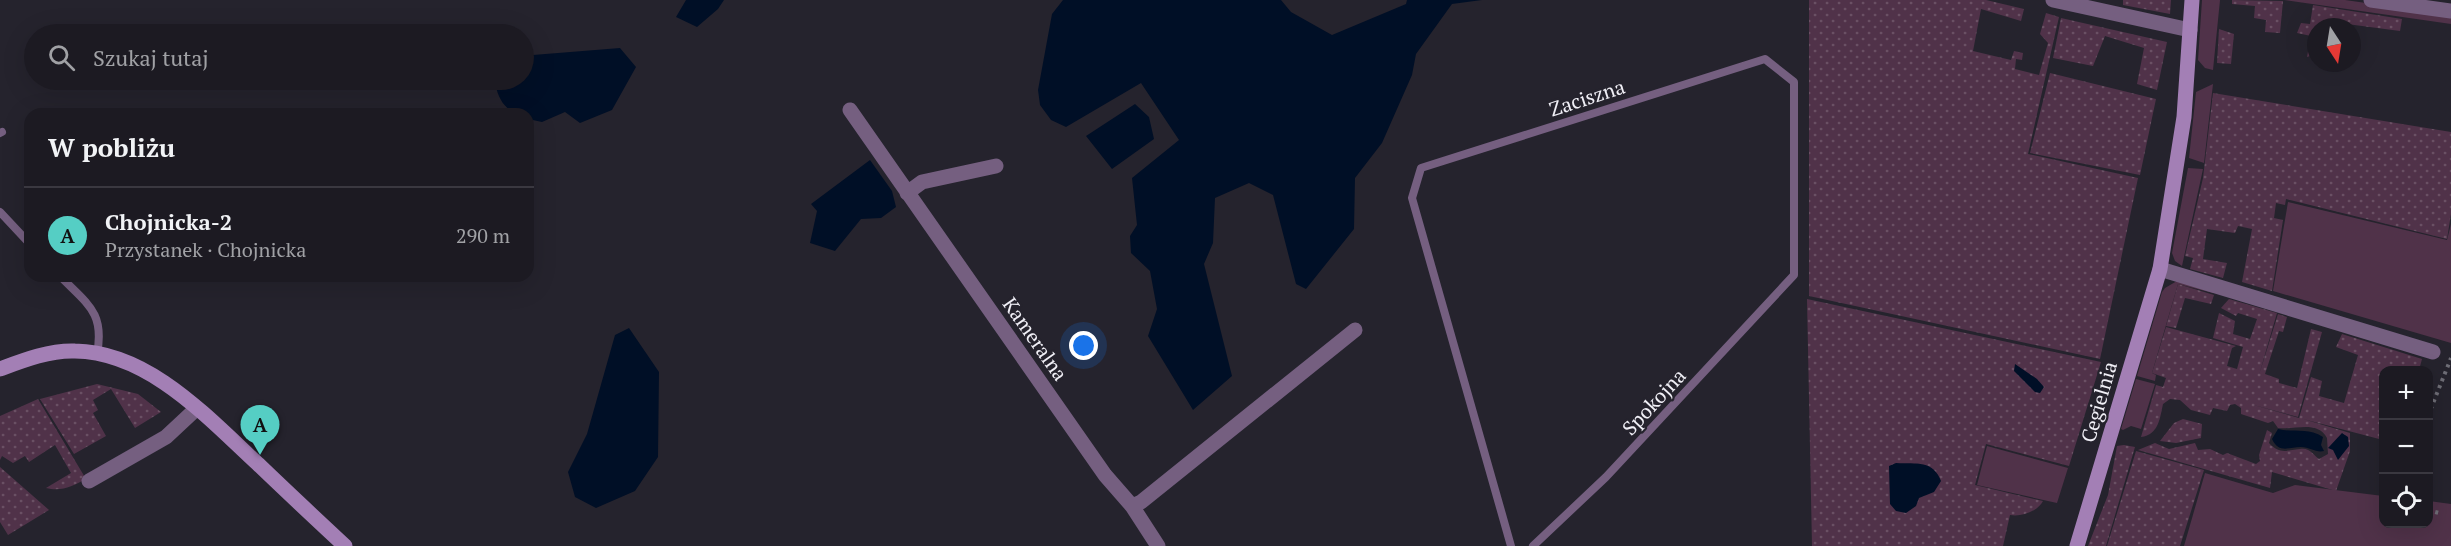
<!DOCTYPE html>
<html lang="pl">
<meta charset="utf-8">
<style>
body{margin:0;font-family:"PT Serif",serif;background:#29272f;color:#f1f3f6}
.controls{position:absolute;right:18px;bottom:18px;display:grid;overflow:hidden;border-radius:12px;box-shadow:0 6px 24px #0002}
.controls button{width:54px;height:54px;display:grid;place-items:center;padding:0;border:0;border-bottom:2px solid #3a3840;background:#1c1a22;color:#f1f3f6;font:30px sans-serif}
.compass{position:absolute;left:2307px;top:18px;width:54px;height:54px;border-radius:50%;background:#1c1a22;box-shadow:0 6px 24px #0002;rotate:168deg}
.you{position:absolute;left:1084px;top:346px;width:21px;height:21px;margin:-15px;border:4px solid #fff;border-radius:50%;background:#1a73e8;box-shadow:0 0 0 9px #1a73e833}
.badge{display:grid;place-items:center;width:39px;height:39px;border-radius:50%;background:#55cec4;color:#111;font-size:20px;font-weight:700}
.pin{position:absolute;translate:-50% -50px;filter:drop-shadow(0 2px 3px #0008)}
.pin::after{content:'';position:absolute;top:32px;width:21px;height:18px;background:inherit;clip-path:polygon(0 0,100% 0,50% 100%)}
.list{margin:0;padding:0;list-style:none}
h2{display:flex;justify-content:space-between;align-items:center;height:78px;margin:0;padding:0 24px;font-size:26px}
h2 small{font-size:20px;font-weight:400;color:#a0a1a5}
.list li{display:grid;grid-template-columns:39px 1fr auto;gap:18px;align-items:center;box-sizing:border-box;height:96px;padding:0 24px;border-top:2px solid #3a3840}
.list b{display:block;font-size:22px;white-space:nowrap}
.list p{margin:0;font-size:20px;white-space:nowrap;color:#a0a1a5}
.list em{font-size:20px;font-style:normal;color:#a0a1a5}
.icon{flex:none;width:33px;height:33px;fill:none;stroke:currentColor;stroke-width:2;stroke-linecap:round;stroke-linejoin:round}
.map{position:relative;flex:none;width:2451px;height:546px;overflow:hidden}
.search{position:absolute;background:#1c1a22;box-shadow:0 6px 24px #0002;left:24px;top:24px;width:510px;height:66px;display:flex;align-items:center;gap:15px;box-sizing:border-box;padding:0 21px;border-radius:33px;color:#a0a1a5;font-size:22px}
.panel{position:absolute;background:#1c1a22;box-shadow:0 6px 24px #0002;left:24px;top:108px;width:510px;height:174px;border-radius:18px}
.map>svg:first-child{display:block}
.grass{fill:#503249}
.park{fill:url(#park-dots)}
.water{fill:#000f26}
.lines{fill:none;stroke-linecap:round;stroke-linejoin:round}
.path{stroke:#6e6d76;stroke-width:4;stroke-dasharray:3 4.5;stroke-linecap:butt}
.lane{stroke:#755f80;stroke-width:8}
.street{stroke:#755f80;stroke-width:15}
.secondary{stroke:#a37fb5;stroke-width:15}
.labels{text-anchor:middle;stroke-width:4.5;stroke-linejoin:round;paint-order:stroke}
.street-label{font-size:20px;fill:#f0eff6;stroke:#25232d}
</style>
<div class="map">
<svg width="2451" height="546" viewBox="0 0 2451 546">
<defs>
<pattern id="park-dots" width="8" height="8" patternUnits="userSpaceOnUse" patternTransform="scale(1.5)"><rect width="8" height="8" fill="#503249"/><path d="M2 2h.1M6 6h.1" fill="none" stroke="#6a5064" stroke-width="1.8" stroke-linecap="round"/></pattern>
</defs>
<rect width="100%" height="100%" fill="#25232d"/>
<path class="grass" d="M2202,0h18l-7,70 -8,-2 -7,-8z
M2284,0h61l106,15v9z
M2213,84l-9,79 -15,-5 7,-66z
M2188,168l15,1 -21,97 -7,-5 -3,-8z
M2288,202l159,38 4,-16v119l-178,-52z
M2177,281l37,10 -1,2 -35,-9 -26,89 4,2 -1,6 -18,-5 25,-84 3,-4z
M2136,379l19,5 -14,45 -10,-3 -8,4 -2,-1z
M1987,446l81,22 -11,35 -80,-18z
M2205,473l68,20 22,-8 88,11 1,28h44l1,-23 22,3v42h-267z"/>
<path class="park" d="M1809,0h177l38,9 -3,12 -40,-12 -8,42 38,9 3,-9 9,2 -1,7 -6,-1 -1,10 24,6 9,-32 -8,-9 6,-21 13,4 -31,137 110,24 -38,181 -291,-63z
M2123,0h48l-1,14 -47,-9z
M2232,0l51,1 -3,32 -15,-1 1,-12 -12,-2 1,-12 -23,-2z
M2313,5l89,14 -2,12 -53,-7 -1,3h-30v27l-9,3 4,-21 -14,-3 4,-10 9,1z
M2061,18l106,24 -10,48 -20,-6 7,-36 -39,-12 -12,30 -40,-8z
M2219,29l15,5 -3,30 -14,-1z
M2050,73l106,26 -16,76 -110,-22z
M2213,93l238,39v82l-4,25 -161,-40 -1,6 -9,-2 -2,15 9,2 -11,71 -30,-9 10,-53 -14,-3 -3,7 -28,-4 -4,30 24,4 -4,15 -33,-9 3,-11 -8,-2 18,-78z
M2178,284l36,11 -3,9 -26,-6 -9,30 -10,-2z
M1807,299l294,63 -32,104 -83,-22 -11,41 68,16c-6,11 -22,16 -33,14l-7,31h-191z
M2229,299l48,14 -18,62 19,-61 9,3 -4,15 -4,-1 -14,43 14,5v4l18,5 14,-59 11,3 -24,85 -48,-13 49,14 12,-41 11,4 -3,15 25,7 14,-48 -22,-8 6,-13 80,25 -3,11h-35l-1,70 -80,-21 47,14v18l-14,40 -64,-19 -2,16 -132,-38 17,-7 14,6 26,-6 3,7 12,-1 13,6 4,-2 29,11 4,-3 -1,-6 8,-25 5,3 -3,10c11,12 18,7 31,6 10,-2 14,7 19,10l9,-5 -1,-16c-9,-18 -33,-8 -49,-10l-5,-7 -5,2 -27,-9v-6l-6,-4 -5,1 -3,6 -14,-3 -3,7 -19,-5 -11,-10 -10,-1 -7,5c-3,13 -4,31 -22,33l15,-52 7,2 3,-9 -14,-5 14,-46 70,19 -4,2 -5,18 10,3 6,-22 -30,-9 6,-25 16,8 -2,13 17,5 7,-20 -19,-6 -2,3 -15,-8z
M97,384l41,10 23,18 -26,16 -24,-39 -18,11 5,10 -5,3 13,23 -32,18 -34,-55z
M38,399l48,80c-14,7 -24,13 -40,9l25,-15 -16,-28 -26,17 -4,-6 -12,7 -11,-7 -2,4v-44z
M2183,419l19,5 -1,14 -25,5 -16,-2 14,-18z
M2124,445l11,2 -29,99h-18l20,-51 9,-49z
M2136,451l68,19 -24,76h-73z
M0,467l49,43 -41,25 -8,-13z"/>
<path class="water" d="M686,0h38l-6,9 -21,18 -21,-10z
M1063,0h218l10,12 41,23 74,-31 1,-4h75l-30,4 -36,50 -4,21 -30,68 -27,35 -1,51 -48,60 -10,-5 -23,-89 -24,-12 -34,15 -2,45 -9,21 28,112 -39,34 -45,-74 9,-27 -7,-38 -19,-18 -1,-17 7,-11 -5,-47 47,-38 -38,-57 -75,44 -15,-7 -11,-15 -2,-15 14,-76z
M620,48l16,19 -24,43 -32,13 -15,-11 -23,10 -14,-3v-5c-21,0 -28,-11 -33,-30l7,-4h22v-17l9,-8z
M1135,104l14,13 5,22 -42,30 -26,-33z
M870,160l22,31 4,16 -15,11 -20,1 -26,32 -25,-8 7,-32 -6,-7z
M629,328l30,44 -1,85 -23,34 -39,17 -21,-11 -7,-25 19,-38 28,-99z
M2015,364l22,15 7,8 -4,6 -5,-1 -21,-21z
M2278,429c16,4 29,-2 45,8l-2,8 3,6c-8,2 -14,-4 -23,-4 -12,0 -22,7 -29,-8z
M2342,433l6,4 1,9 -11,14 -5,-10 -5,-2z
M1896,463c21,1 37,-3 45,18l-7,11 -15,6 -3,8 -10,7 -10,-2 -6,-7 -1,-38z"/>
<g class="lines">
<path class="path" d="M2428,416l23,-58
M2428,510l11,3"/>
<path class="lane" d="M0,133l2,-1
M0,212l30,32
M60,276c27,28 45,36 37,78
M1511,546l-99,-348 9,-30 344,-109 29,23v193l-188,202 -73,69"/>
<path class="street" d="M2053,0l137,30
M2371,0l80,11
M850,110l255,365 27,31 26,40
M907,193l15,-11 74,-16
M2160,269l273,83
M89,481l77,-44 30,-28
M1132,506l9,-4 214,-172"/>
<path class="secondary" d="M0,369c24,-9 50,-19 75,-18 74,1 133,67 183,113 29,28 58,55 87,82
M2077,546l83,-277 24,-152 8,-117"/>
</g>
<g class="labels">
<g class="street-label">
<text transform="translate(1587 98) rotate(-18)" y="7">Zaciszna</text>
<text transform="translate(1035 339) rotate(55)" y="7">Kameralna</text>
<text transform="translate(1654 402) rotate(-47)" y="7">Spokojna</text>
<text transform="translate(2099 402) rotate(-74)" y="7">Cegielnia</text>
</g>
</g>
</svg>
<div class="controls">
<button>+</button>
<button>−</button>
<button><svg class="icon" aria-label="locate" viewBox="0 0 24 24"><circle cx="12" cy="12" r="6"/><path d="M12 2v4M12 18v4M2 12h4M18 12h4"/></svg></button>
</div>
<svg class="compass" viewBox="-18 -18 36 36"><path d="M0-13l5 13h-10z" fill="#e53935"/><path d="M0 13l5-13h-10z" fill="#a0a1a5"/></svg>
<div class="you"></div>
<div class="pin badge" style="left:260px;top:455px">A</div>
<div class="search"><svg class="icon" aria-label="search" viewBox="0 0 24 24"><circle cx="10" cy="10" r="6"/><path d="M15 15l6 6"/></svg>Szukaj tutaj</div>
<section class="panel">
<h2>W pobliżu<small></small></h2>
<ul class="list">
<li><span class="badge">A</span><div><b>Chojnicka-2</b><p>Przystanek · Chojnicka</p></div><em>290 m</em></li>
</ul>
</section>
</div>
